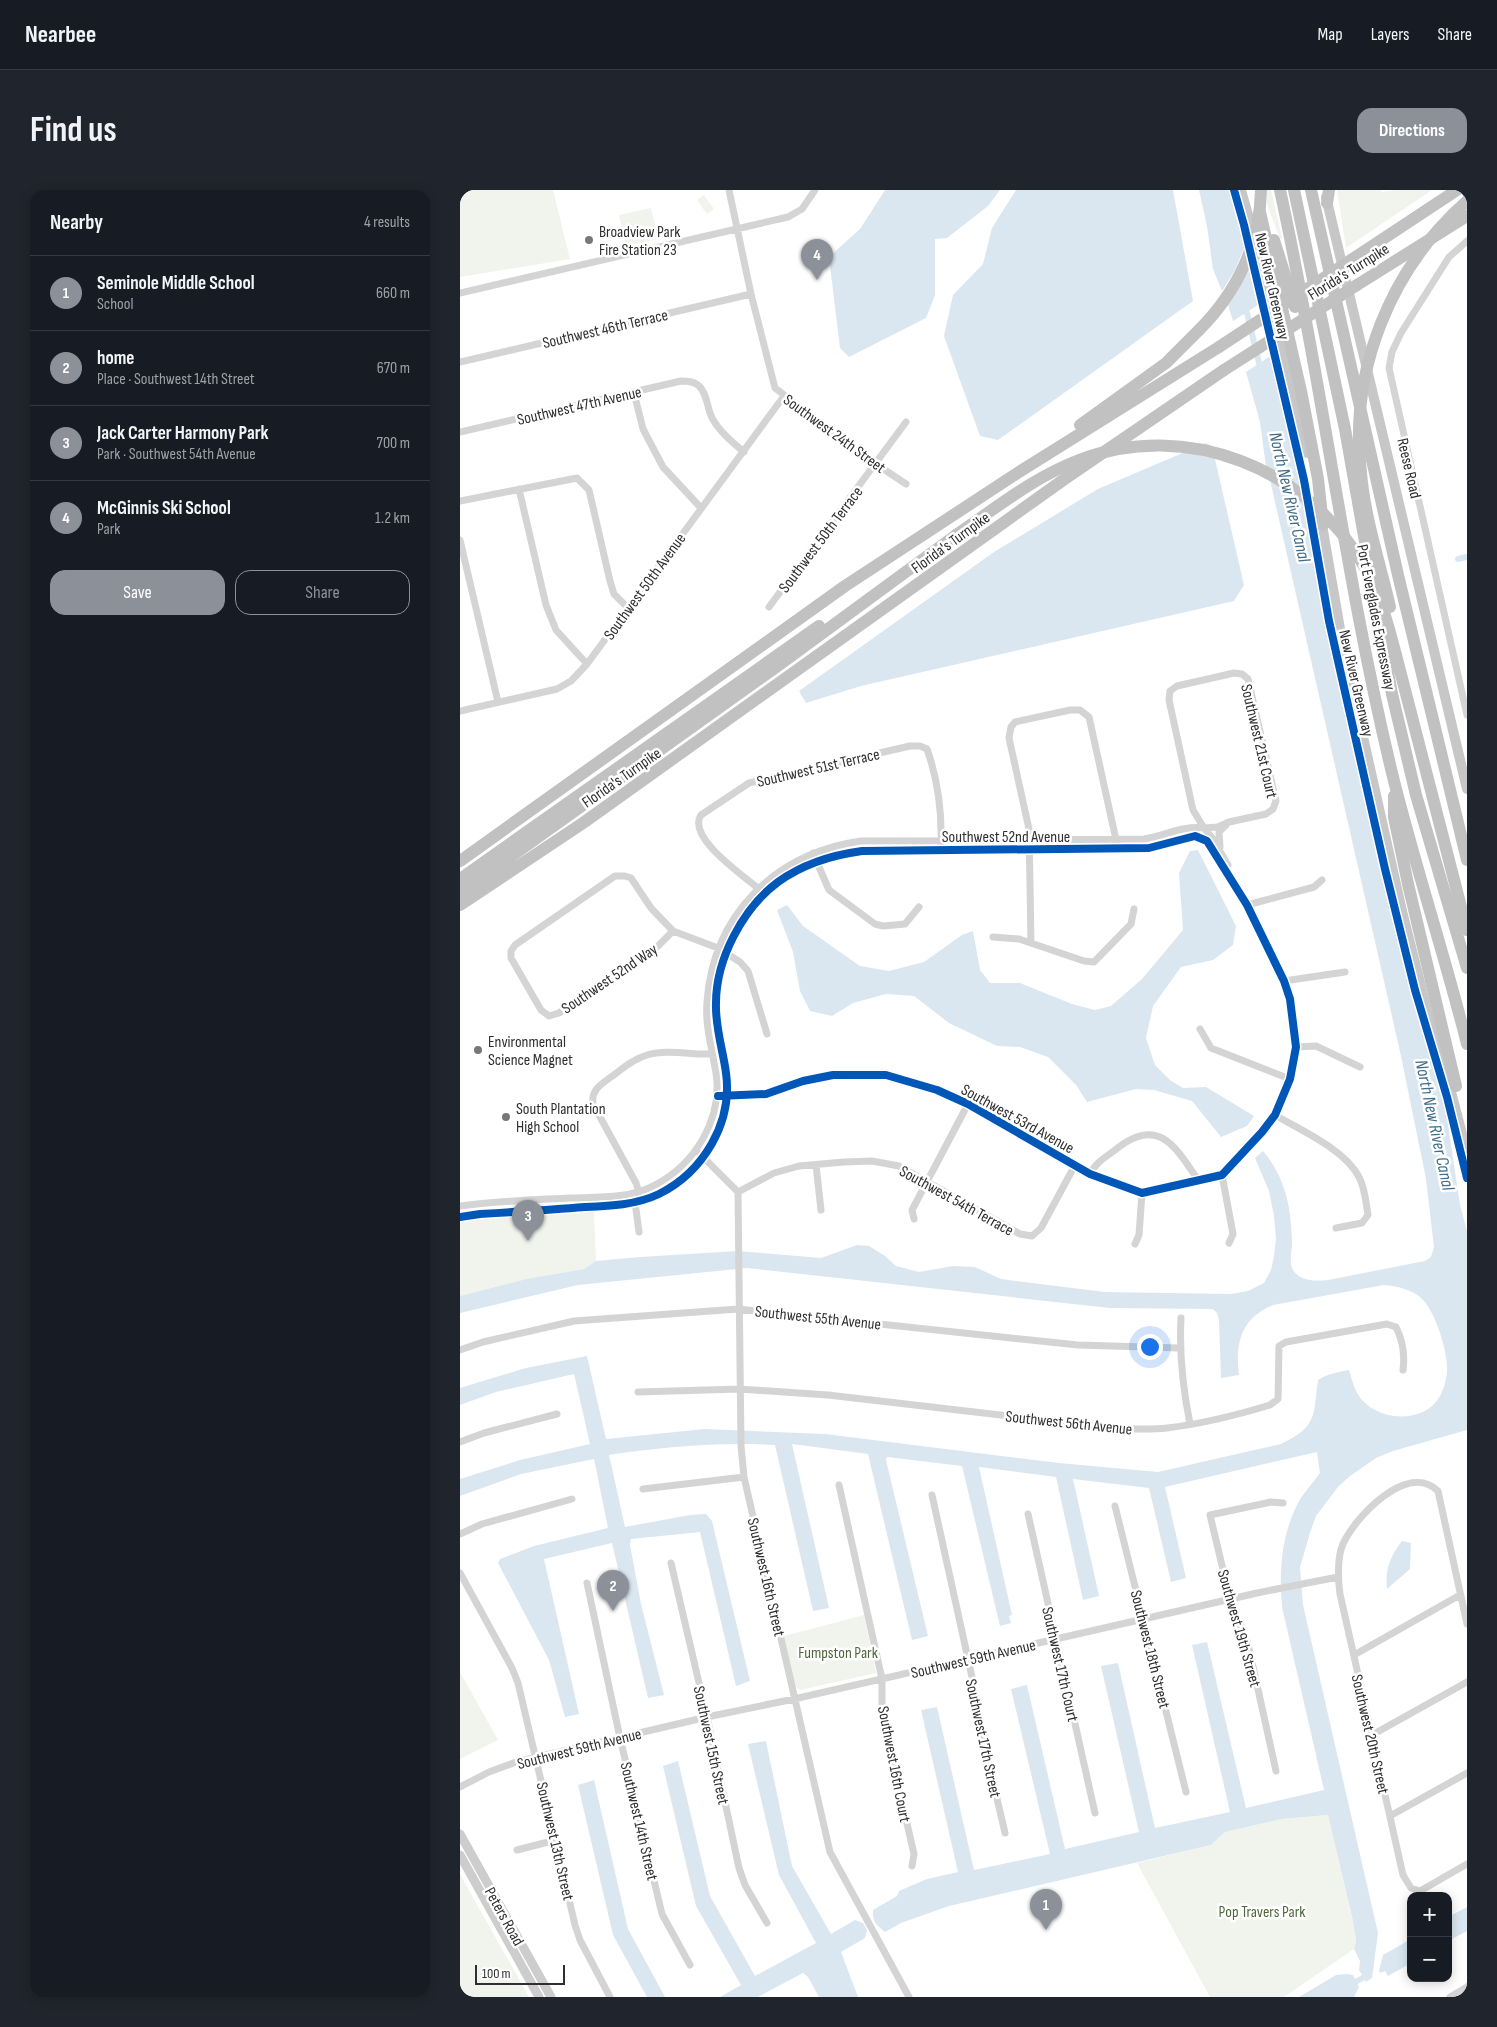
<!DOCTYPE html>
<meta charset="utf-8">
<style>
body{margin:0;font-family:"Sofia Sans Condensed",sans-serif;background:#20242c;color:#f1f3f6}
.controls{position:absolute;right:15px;bottom:15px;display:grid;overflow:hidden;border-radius:10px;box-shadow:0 2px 12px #0003}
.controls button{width:45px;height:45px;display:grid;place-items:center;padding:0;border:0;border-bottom:1px solid #363941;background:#171b24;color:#f1f3f6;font:25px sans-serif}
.scale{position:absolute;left:15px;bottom:12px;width:90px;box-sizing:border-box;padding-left:5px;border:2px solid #2f2f2f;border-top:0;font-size:14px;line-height:18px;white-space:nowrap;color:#2f2f2f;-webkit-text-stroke:4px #fff;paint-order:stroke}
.you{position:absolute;left:689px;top:1156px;width:18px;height:18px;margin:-12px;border:4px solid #fff;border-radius:50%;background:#1a73e8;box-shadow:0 0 0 8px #1a73e833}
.badge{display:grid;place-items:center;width:32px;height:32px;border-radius:50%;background:#8c9099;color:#fff;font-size:16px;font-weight:700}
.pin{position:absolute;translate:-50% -41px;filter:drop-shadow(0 1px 2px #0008)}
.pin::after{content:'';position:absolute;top:26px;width:18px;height:15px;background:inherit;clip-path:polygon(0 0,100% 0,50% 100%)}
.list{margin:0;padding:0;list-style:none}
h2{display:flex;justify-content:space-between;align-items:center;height:65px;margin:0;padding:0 20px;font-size:21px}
h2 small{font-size:16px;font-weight:400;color:#9ea1a6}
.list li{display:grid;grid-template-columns:32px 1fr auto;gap:15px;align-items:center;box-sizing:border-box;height:75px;padding:0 20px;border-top:1px solid #363941}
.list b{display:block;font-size:19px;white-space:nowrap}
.list p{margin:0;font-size:16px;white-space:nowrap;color:#9ea1a6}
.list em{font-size:16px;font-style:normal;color:#9ea1a6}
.actions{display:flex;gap:10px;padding:15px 20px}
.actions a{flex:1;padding:11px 0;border:1px solid #8c9099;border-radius:15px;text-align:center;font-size:18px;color:#8c9099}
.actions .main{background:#8c9099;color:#fff}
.map{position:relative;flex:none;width:1007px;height:1807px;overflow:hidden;border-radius:15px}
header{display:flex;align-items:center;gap:30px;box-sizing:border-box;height:70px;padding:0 25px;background:#171b24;border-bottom:1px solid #363941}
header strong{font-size:24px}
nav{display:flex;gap:28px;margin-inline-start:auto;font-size:18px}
.intro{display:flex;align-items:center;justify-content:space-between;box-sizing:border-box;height:120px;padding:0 30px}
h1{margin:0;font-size:35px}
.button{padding:12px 22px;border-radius:15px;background:#8c9099;color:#fff;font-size:18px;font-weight:700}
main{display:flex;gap:30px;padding:0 30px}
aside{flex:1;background:#171b24;border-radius:15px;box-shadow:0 2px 12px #0003}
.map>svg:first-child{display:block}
.green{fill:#f0f4ec}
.water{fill:#dbe7f0}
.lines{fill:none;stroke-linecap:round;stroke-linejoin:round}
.canal{stroke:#dbe7f0;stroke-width:6}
.street{stroke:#d4d4d4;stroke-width:7}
.secondary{stroke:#cdcdcd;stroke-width:9}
.primary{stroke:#c7c7c7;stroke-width:10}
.highway{stroke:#c1c1c1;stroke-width:12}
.highway-bridge{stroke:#c1c1c1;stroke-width:12}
.cycleway-casing{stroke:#fff;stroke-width:11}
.cycleway{stroke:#0057b8;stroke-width:8}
.poi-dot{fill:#787878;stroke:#fff;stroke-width:2}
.labels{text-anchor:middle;stroke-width:5;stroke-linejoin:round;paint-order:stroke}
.poi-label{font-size:16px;fill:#2f2f2f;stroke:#fff;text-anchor:start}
.street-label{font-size:16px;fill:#2f2f2f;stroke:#fff}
.park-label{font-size:16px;fill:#51683e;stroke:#fff}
.water-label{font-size:18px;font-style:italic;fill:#416d8c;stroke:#fff}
</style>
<header>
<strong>Nearbee</strong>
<nav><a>Map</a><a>Layers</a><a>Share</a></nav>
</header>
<div class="intro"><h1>Find us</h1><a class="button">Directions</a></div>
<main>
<aside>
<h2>Nearby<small>4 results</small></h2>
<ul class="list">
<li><span class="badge">1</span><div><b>Seminole Middle School</b><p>School</p></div><em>660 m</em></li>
<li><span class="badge">2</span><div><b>home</b><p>Place · Southwest 14th Street</p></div><em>670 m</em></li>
<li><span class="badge">3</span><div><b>Jack Carter Harmony Park</b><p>Park · Southwest 54th Avenue</p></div><em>700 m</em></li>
<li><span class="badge">4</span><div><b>McGinnis Ski School</b><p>Park</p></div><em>1.2 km</em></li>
</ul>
<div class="actions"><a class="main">Save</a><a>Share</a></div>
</aside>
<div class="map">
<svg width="1007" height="1807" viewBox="0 0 1007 1807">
<rect width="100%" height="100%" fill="#fff"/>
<path class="green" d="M0,0h93l17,69 -110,18z
M807,0h4l11,48 -2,1 -13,-35z
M877,0h43l3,2 12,-2h37l-86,58z
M244,5l10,14 -7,5 -10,-14z
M191,18l7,31 -32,7 -7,-31z
M134,1021l2,50 -12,8 -58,10 -66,17v-75l25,-4z
M404,1425l12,58 -76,17 -6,-5 -10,-49z
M0,1482l38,68 -38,19z
M868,1625l24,103 4,22 -2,9 -70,48h-74l-73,-134 74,-18 14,-13 57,-13z
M0,1684l69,123h-69z"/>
<path class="water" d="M425,0h115l-12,16 -41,32 -12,1v56l-9,23 -77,39 -9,-9 -11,-91 31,-28z
M556,0h157l20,111 -195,139 -18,-4 -36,-100 9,-41 30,-31 9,-36z
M739,0h31l16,53 -11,27 -13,21 -9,-22 -6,-43z
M789,80l9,35 -25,16 -5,-16z
M812,165l27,120 1,13 -34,-21 -6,-45 -14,-50z
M746,253l6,3 32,139 -10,16 -373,85 -55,17 -7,-12 195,-139 104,-63z
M810,290l34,23 33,170 48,209 29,119 29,90 17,114 7,26v199l-74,21 -17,7 -26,18 -12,11 -22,29 -6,17 -10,34 3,38 75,328 -6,45 -6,4 -7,-12 1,-9 -6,-12 2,-9 -4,-23 -24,-102 -46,4 -57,13 -14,13 -262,61 -48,17 -16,9c-9,-7 -13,-11 -12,-22l24,-14 2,-5 28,-12 31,-7 -37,-162 16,-3 37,163 76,-16 -39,-165 16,-4 38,164 74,-17 -38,-166 17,-3 37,165 75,-16 -38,-167 15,-3 39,166 78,-18 -42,-183c-3,-35 -1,-70 15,-102 6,-12 16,-22 23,-32l-3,-21 -152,35 21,91 -15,4 -22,-94 -76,-9 26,117 -16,4 -27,-123 -77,-10 33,148 -3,1 2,7 -11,3 -38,-160 -75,-9 -1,3 42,176 -16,4 -44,-186 -76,-10 37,164 -16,3 -38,-166c-55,-3 -112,2 -166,10l16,72 65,-12 16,-1 6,7 38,160 -14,5 -36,-154 -69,7 -1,6 11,59 23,91 -16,3 -36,-155 -68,16 35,155 -14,3 -16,-57 -51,-97 2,-4 34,-13 74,-18 -14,-69 -73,15 -61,22v-17l60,-19 70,-16 -16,-70 -78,18 -36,13v-17l66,-20 61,-12 19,83 99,-10 120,5 234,29 99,9 123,-28c37,-18 32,-28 37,-64 8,-6 21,-8 31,-10 3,10 6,23 14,31 20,21 62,22 77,-5 4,-8 7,-17 7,-26 1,-18 -12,-61 -27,-73 -10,-8 -23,-11 -36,-12l-111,20c-32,13 -38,38 -34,70l-18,3 -2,-57 -2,-8 -4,-4 -103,-1 -363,-40 -169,17 -118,28v-17l66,-17 58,-10 12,-8 44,-4 98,-6 83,7 36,-13 12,1 16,10 11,10 23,6 34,-6 22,1 26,12 104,13 126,2 17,-3 16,-8 7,-13 3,-14 2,-17 -2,-23 -5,-25 -14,-33 8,-7c22,26 28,55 29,89 1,9 -4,22 1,30 8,12 23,11 35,10l97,-19 6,-4 3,-10 -8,-68 -25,-123z
M738,660l38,76 -3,19 -20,15 -32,7 -28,39 -7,32 9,27 15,15 13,8 23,-1 48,29 -7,10 -26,11 -29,-36 -38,-11 -18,-1 -49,13 -11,-17 -28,-28 -28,-10 -23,-1 -48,-23 -35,-27 -28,-2 -33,9 -21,13 -22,-5 -10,-20 -7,-39 -16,-42 10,-5 16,21 57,40 29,5 35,-9 38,-27 11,-4 7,39 10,13h30l52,21 23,6 16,-4 31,-27 41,-49 -4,-57 11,-22z
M942,1351l9,2 -1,26 -23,20c-2,-20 3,-32 15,-48z
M306,1551l26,125 39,68 24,-14 8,3 4,7 -2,8 -24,14 17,45h-39l-11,-20 -5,-4 -45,24h-38l21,-12 -45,-79 -33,-140 15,-5 32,135 45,80 61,-33 -37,-68 -31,-131z
M134,1590l34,149 37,68h-18l-34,-62 -35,-150z
M1007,1717v24l-19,10v-24z
M951,1749v24l-23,13 -3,-5 -5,2 -1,-2 4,-16z
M887,1784l6,1 6,12 -5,10h-55l37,-22z"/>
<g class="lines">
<path class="canal" d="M785,115l16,66
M998,369l9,-2
M890,1795l16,-9 -1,-5"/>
<path class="street" d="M269,0l22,104 24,94 101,76 30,20
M1007,51l-18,16 -48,76 -9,19 -3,16 78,347
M0,103l328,-76 14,-8 13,-19
M0,172l291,-68
M174,203l9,36 20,38 38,41
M0,242l221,-51c6,0 13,0 18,5 8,7 8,22 13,32 8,14 20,24 32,34
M59,299l27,116 10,25 31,34
M0,311l117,-23 12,12 21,91 4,13 14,14
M0,350l38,162
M309,417l137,-185
M774,483l8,1 6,5 28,122 -3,8 -7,5 -37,8 -11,5 -14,1 -11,-18 -24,-110 1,-9 7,-5z
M0,521l97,-22 14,-8 16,-17 197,-268
M760,657l-1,-15 7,-7
M353,663l16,37 46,34 8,2 22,-2 14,-17
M301,701c-15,-14 -75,-53 -60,-76l48,-32 161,-37h10l7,3c11,31 15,62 14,95
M787,715l67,-18 8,-7
M213,741l-15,15 -99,67 -10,3 -8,-6 -30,-52v-7l4,-6 100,-69h10l6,2 20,30 22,23 45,17 22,14 8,9 19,63
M533,747l26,2 65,22 10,1 37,-38 3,-15
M571,752l-2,-113 -20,-91 2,-11 4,-5 55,-12h10l9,7 28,127
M824,791l61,-9
M740,839l11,19 79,31
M836,857l20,-1 44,21
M815,925c27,16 69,34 84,62 6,11 7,26 9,38l-6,8 -26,5
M240,964l38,38 3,254 3,31 83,362 3,13 79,145
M356,975l5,45
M630,984c5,-11 16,-17 25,-24 43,-35 60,-4 83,30
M762,985l11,59 -4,9
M278,1002l36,-19 25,-7 45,-4 28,-1 27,5 121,68 12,2 9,-8 34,-63
M180,1006l-4,-13 -43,-79c-2,-14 7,-19 18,-27 11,-8 22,-18 36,-22 20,-6 44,0 65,-1
M175,1012l4,30
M0,1016c36,-5 73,-6 110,-8 27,-1 60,1 85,-13 40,-21 68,-66 61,-112 -4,-24 -11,-47 -9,-71 6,-87 68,-149 154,-161l283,-2c20,-3 39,-14 60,-11l9,11 15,26
M0,1027l20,-3c35,-2 70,-4 105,-7 25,-1 51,-2 74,-13 44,-22 74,-71 67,-121 -3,-23 -11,-46 -10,-70 0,-44 27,-95 62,-121 25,-18 54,-27 84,-31l287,-3 46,-12 12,5 40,64 37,76 6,18 6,48 -6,32 -15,36 -13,17 -40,43 -80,18 -52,-19 -122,-70 -31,-14 -51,-15h-53l-30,6 -37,13 -48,2
M454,1029l-2,-9 56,-106
M675,1054l4,-9 3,-42
M721,1128c-2,36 2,71 9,106
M0,1160l23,-8 91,-21 164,-12 340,36 101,3
M178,1202l102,-3 88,6 284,33c18,1 37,2 55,0 34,-4 70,-13 103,-23l8,-6 1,-53 7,-4 101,-18 9,3c7,14 9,28 7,43
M0,1252l24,-9 73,-19
M379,1295l43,194v29l4,24 28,122 -2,12
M183,1299l101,-12
M472,1305l40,182 1,18 32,138
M655,1316l71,286
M568,1324l67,299
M0,1344l22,-10 90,-25
M211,1373l36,154 32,151 6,17 22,38
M0,1383l52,95 6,15 57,242 5,15 30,57
M127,1393l33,155 42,176 28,51
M1007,1434l-29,-133c-30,-30 -83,26 -95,53 -6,13 -5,36 -3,50l63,281 8,13 9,3 47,-27
M894,1465l106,-60
M912,1545l95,-53
M816,1581l-28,-127 -7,-18 -7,-10 -24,-101 61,-13 12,1
M0,1597l29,-15 27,-10 191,-45 87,-18 463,-106 81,-16
M930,1626l77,-43
M57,1660l39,-10
M990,1807l17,-10"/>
<path class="secondary" d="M0,1644l91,163
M0,1665l79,142"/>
<path class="primary" d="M781,0l28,100 38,163
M866,7l141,592
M861,329l23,133 58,259 32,127 16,50 17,65"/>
<path class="highway" d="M820,0c43,196 66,396 114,591 22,88 51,175 73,263
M834,0l51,239 47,265 24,101 51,173
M851,0l87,385 69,285
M867,13l2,-13
M800,22l41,179 17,88 5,46
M814,50l21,67
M891,70l106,-70
M897,95l110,-69
M620,235l86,-62 33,-33
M936,465l71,275
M934,606v21l14,67 48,202
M0,671l385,-275 174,-114 200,-125
M0,689l359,-253
M0,703l323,-231 173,-127
M0,715l123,-82 483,-345 158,-108"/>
<path class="highway-bridge" d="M739,140c38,-38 61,-86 62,-140
M759,157l132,-87
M764,180l133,-85
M496,345c40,-27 78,-58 123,-75 107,-41 229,8 285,106 16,28 24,58 32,89
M930,417c-10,-44 -25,-88 -29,-134 -12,-102 29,-204 106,-272"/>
<g class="cycleway-casing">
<path id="cycleway" d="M774,0l10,35 60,255 25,141 56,248 30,121 32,107 20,81
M0,1027l20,-3c35,-2 70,-4 105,-7 25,-1 51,-2 74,-13 44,-22 74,-71 67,-121 -3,-23 -11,-46 -10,-70 0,-44 27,-95 62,-121 25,-18 54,-27 84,-31l287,-3 46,-12 12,5 40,64 37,76 6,18 6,48 -6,32 -15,36 -13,17 -40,43 -80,18 -52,-19 -122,-70 -31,-14 -51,-15h-53l-30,6 -37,13 -48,2"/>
</g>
<use href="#cycleway" class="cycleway"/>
</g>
<g class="poi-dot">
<circle cx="129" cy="50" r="5"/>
<circle cx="18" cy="860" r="5"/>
<circle cx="46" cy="927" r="5"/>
</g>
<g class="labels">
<g class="poi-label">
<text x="139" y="47">Broadview Park<tspan x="139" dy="18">Fire Station 23</tspan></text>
<text x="28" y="857">Environmental<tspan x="28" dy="18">Science Magnet</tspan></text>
<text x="56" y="924">South Plantation<tspan x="56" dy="18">High School</tspan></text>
</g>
<g class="street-label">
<text transform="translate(888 81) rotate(-32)" y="6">Florida's Turnpike</text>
<text transform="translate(813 96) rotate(77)" y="6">New River Greenway</text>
<text transform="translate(145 138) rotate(-13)" y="6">Southwest 46th Terrace</text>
<text transform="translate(119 215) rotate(-13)" y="6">Southwest 47th Avenue</text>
<text transform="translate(375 243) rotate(36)" y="6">Southwest 24th Street</text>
<text transform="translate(950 278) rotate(77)" y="6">Reese Road</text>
<text transform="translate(360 349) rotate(-53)" y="6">Southwest 50th Terrace</text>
<text transform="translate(490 352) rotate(-36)" y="6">Florida's Turnpike</text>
<text transform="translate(184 396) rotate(-54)" y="6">Southwest 50th Avenue</text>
<text transform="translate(917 427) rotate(79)" y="6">Port Everglades Expressway</text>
<text transform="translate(897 493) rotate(77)" y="6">New River Greenway</text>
<text transform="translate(800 551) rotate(77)" y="6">Southwest 21st Court</text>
<text transform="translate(358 577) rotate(-13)" y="6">Southwest 51st Terrace</text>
<text transform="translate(161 587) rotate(-35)" y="6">Florida's Turnpike</text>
<text x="546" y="652">Southwest 52nd Avenue</text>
<text transform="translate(149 788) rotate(-34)" y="6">Southwest 52nd Way</text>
<text transform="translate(558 928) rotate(29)" y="6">Southwest 53rd Avenue</text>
<text transform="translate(497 1010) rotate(29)" y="6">Southwest 54th Terrace</text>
<text transform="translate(358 1127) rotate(6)" y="6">Southwest 55th Avenue</text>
<text transform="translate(609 1232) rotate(6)" y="6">Southwest 56th Avenue</text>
<text transform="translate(307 1387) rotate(77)" y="6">Southwest 16th Street</text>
<text transform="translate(780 1438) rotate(74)" y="6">Southwest 19th Street</text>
<text transform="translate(691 1459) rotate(76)" y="6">Southwest 18th Street</text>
<text transform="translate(513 1468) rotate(-13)" y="6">Southwest 59th Avenue</text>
<text transform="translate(601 1474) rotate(77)" y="6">Southwest 17th Court</text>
<text transform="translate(911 1544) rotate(77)" y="6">Southwest 20th Street</text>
<text transform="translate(524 1548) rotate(78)" y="6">Southwest 17th Street</text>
<text transform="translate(252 1555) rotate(78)" y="6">Southwest 15th Street</text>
<text transform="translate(119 1558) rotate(-14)" y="6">Southwest 59th Avenue</text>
<text transform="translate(435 1574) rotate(79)" y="6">Southwest 16th Court</text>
<text transform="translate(180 1631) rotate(77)" y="6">Southwest 14th Street</text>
<text transform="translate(96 1651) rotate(77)" y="6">Southwest 13th Street</text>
<text transform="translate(45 1726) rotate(61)" y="6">Peters Road</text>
</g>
<g class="park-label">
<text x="378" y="1468">Fumpston Park</text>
<text x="802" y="1727">Pop Travers Park</text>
</g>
<g class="water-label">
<text transform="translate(830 307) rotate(77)" y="6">North New River Canal</text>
<text transform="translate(975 935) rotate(78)" y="6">North New River Canal</text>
</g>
</g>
</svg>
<div class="controls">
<button>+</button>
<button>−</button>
</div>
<div class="scale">100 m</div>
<div class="you"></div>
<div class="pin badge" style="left:586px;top:1740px">1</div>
<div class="pin badge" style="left:153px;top:1421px">2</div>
<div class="pin badge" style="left:68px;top:1051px">3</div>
<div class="pin badge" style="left:357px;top:90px">4</div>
</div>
</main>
